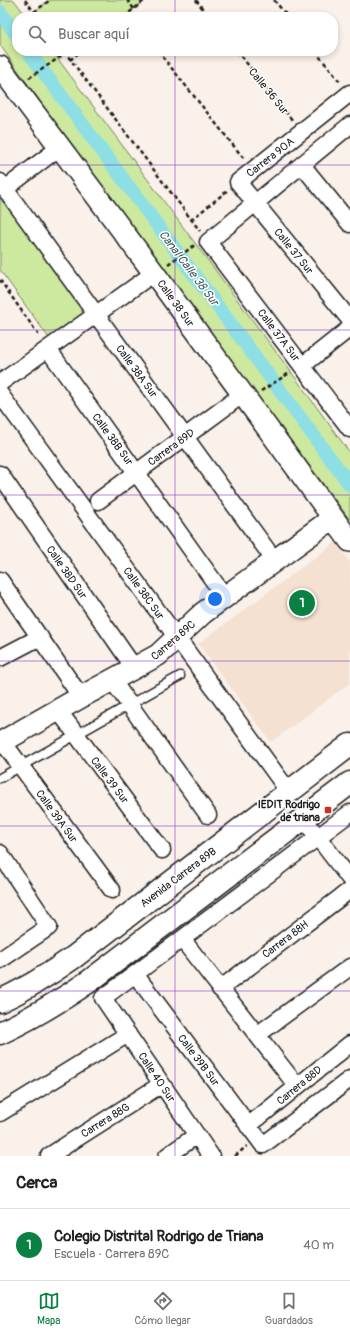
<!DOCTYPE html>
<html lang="es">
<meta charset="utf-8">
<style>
body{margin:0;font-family:Pangolin,sans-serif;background:#f6f6f6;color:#202124}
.you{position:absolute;left:215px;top:599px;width:14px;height:14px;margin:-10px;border:3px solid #fff;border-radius:50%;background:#1a73e8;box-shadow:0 0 0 6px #1a73e833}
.badge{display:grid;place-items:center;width:26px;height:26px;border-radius:50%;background:#0b8043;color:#fff;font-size:13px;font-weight:700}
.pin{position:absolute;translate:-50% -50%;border:2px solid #fff;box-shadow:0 1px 4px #0006}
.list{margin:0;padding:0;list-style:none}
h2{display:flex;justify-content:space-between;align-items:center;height:52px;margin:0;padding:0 16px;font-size:17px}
h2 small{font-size:13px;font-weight:400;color:#757577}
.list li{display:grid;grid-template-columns:26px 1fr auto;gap:12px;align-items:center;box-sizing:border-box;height:72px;padding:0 16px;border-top:1px solid #e0e0e0}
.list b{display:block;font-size:15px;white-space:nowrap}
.list p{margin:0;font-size:13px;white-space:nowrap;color:#757577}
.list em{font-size:13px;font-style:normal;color:#757577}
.icon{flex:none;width:22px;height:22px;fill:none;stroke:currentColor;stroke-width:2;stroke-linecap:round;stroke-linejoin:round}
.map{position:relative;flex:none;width:350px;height:1156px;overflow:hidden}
.search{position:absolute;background:#fff;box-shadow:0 2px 6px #0003;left:12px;right:12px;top:12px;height:44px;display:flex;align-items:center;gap:10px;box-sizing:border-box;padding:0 14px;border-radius:16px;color:#757577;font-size:15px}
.sheet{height:124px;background:#fff}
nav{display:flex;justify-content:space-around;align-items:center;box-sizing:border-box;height:56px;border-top:1px solid #e0e0e0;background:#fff;font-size:11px;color:#757577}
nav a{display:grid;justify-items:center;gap:2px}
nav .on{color:#0b8043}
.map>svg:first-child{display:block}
.built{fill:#f5e1d1}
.green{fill:#cde89f;stroke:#74825e}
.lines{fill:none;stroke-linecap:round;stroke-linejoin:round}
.canal{stroke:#8ddfe5;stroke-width:14}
.service-casing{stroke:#1c1c1c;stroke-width:11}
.minor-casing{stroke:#1c1c1c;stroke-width:19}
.tertiary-casing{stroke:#1c1c1c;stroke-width:24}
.secondary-casing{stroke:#1c1c1c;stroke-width:25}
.path{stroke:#1c1c1c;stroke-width:2.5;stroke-dasharray:4 3;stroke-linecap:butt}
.service{stroke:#fff;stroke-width:8}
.minor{stroke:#fff;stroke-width:16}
.tertiary{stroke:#fff;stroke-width:21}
.secondary{stroke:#fff;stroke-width:22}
.grid{fill:none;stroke:#7b2cbf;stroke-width:1;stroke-opacity:0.55}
.poi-dot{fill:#c8321e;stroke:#fff;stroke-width:1.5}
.labels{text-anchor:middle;stroke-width:3;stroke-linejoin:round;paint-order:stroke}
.street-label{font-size:11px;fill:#1c1c1c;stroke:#fff}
.poi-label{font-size:11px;font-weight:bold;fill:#1c1c1c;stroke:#fff;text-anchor:end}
.water-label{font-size:12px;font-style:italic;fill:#446062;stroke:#fff}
</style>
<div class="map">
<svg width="350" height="1156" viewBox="0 0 350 1156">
<rect width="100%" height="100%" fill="#faf1ea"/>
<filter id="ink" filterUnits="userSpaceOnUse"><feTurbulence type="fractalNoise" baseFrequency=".025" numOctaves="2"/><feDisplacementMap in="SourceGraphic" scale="8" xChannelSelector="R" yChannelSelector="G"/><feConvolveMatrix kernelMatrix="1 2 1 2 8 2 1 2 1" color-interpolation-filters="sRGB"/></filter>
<g filter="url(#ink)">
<path class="built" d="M336,542l14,20v121l-79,59 -73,-98z"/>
<path class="green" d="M0,0h14l13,17h-10v34h35l239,321 59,81v67l-269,-361 -81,-114z
M50,0h95l-21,17h-86l-4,-5z
M0,192l85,121 -36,25 -49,-68z"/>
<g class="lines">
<path class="canal" d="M0,12l17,24
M28,51l322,434"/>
<g class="service-casing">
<path id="service" d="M0,778l180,-102"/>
</g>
<g class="minor-casing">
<path id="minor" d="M350,93l-112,89 112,138
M350,125l-142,117 142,187
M302,165l48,59
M0,182l275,379
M5,189l55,-42
M48,349l177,248
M302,366l48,-38
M0,383l154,-110
M0,394l289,398
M0,474l135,195
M98,501l145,-107
M0,580l81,117
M0,658l40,-21
M112,680l96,135
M58,710l104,140
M3,742l109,148
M303,818l47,61
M0,853l49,74 -49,33
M182,939l111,142
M135,974l128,171 87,-66
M220,989l130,-99
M257,1035l93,-68
M0,1113l128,-79
M248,1126l102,-82
M49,1156l113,-72
M167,1156l30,-21
M211,1156l-108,-158 247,-185"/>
</g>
<g class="tertiary-casing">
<path id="tertiary" d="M0,67l154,206 196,268
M0,743l81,-46 77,-42 45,-42 130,-95"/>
</g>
<g class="secondary-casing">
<path id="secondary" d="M0,1001c26,-12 50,-27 74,-44l276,-212
M0,1033c32,-15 62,-33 91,-53l259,-197"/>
</g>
<path class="path" d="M25,0l13,17
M127,0l7,9
M196,0l13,17
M274,0l14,17
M34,12l16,-12
M128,14l2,3
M124,17l21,-17
M64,51l136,180
M158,51l87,109
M237,51l56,70
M315,51l26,32
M70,60l11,-9
M29,78l37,-25
M191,220l37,-30
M168,264l27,-19
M0,280l40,57
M261,391l30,-19
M235,1156l12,-10"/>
<use href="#service" class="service"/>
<use href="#minor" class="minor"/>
<use href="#tertiary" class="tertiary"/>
<use href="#secondary" class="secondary"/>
</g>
</g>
<path class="grid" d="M175,0v17M175,51v1105M0,165h350M0,330h350M0,495h350M0,661h350M0,826h350M0,991h350"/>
<rect class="poi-dot" x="324" y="806" width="8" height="8" rx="2"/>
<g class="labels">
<g class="street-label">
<text transform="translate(269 91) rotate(51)" y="4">Calle 36 Sur</text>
<text transform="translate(270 157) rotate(-38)" y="4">Carrera 90A</text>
<text transform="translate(294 251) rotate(51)" y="4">Calle 37 Sur</text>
<text transform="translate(176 303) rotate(54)" y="4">Calle 38 Sur</text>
<text transform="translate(279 335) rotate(53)" y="4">Calle 37A Sur</text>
<text transform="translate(137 371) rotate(54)" y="4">Calle 38A Sur</text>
<text transform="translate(113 439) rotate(54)" y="4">Calle 38B Sur</text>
<text transform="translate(171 447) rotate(-36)" y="4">Carrera 89D</text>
<text transform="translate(67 572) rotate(55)" y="4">Calle 38D Sur</text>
<text transform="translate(144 593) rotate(54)" y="4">Calle 38C Sur</text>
<text transform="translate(173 640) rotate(-41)" y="4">Carrera 89C</text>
<text transform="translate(110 780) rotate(53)" y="4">Calle 39 Sur</text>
<text transform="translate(57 816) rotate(54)" y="4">Calle 39A Sur</text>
<text transform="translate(178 877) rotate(-37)" y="4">Avenida Carrera 89B</text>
<text transform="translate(285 939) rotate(-37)" y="4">Carrera 88H</text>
<text transform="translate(199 1060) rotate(53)" y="4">Calle 39B Sur</text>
<text transform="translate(157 1077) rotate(56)" y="4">Calle 40 Sur</text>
<text transform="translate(299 1085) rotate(-39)" y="4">Carrera 88D</text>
<text transform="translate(105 1120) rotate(-32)" y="4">Carrera 88G</text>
</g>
<g class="poi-label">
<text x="320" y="808">IEDIT Rodrigo<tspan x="320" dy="13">de triana</tspan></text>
</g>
<g class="water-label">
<text transform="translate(189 268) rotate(53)" y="4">Canal Calle 38 Sur</text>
</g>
</g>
</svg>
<div class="you"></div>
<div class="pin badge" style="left:302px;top:603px">1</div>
<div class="search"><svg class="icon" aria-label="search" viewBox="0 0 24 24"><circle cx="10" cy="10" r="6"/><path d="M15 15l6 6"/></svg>Buscar aquí</div>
</div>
<section class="sheet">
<h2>Cerca<small></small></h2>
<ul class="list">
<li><span class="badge">1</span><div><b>Colegio Distrital Rodrigo de Triana</b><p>Escuela · Carrera 89C</p></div><em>40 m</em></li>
</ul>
</section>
<nav>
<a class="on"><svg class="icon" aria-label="map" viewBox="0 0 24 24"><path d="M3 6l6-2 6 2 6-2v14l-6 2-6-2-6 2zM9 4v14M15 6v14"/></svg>Mapa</a>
<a><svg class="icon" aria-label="directions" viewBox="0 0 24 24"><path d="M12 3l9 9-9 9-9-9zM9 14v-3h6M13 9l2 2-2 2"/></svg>Cómo llegar</a>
<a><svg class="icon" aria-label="saved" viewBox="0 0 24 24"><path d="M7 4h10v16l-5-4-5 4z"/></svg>Guardados</a>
</nav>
